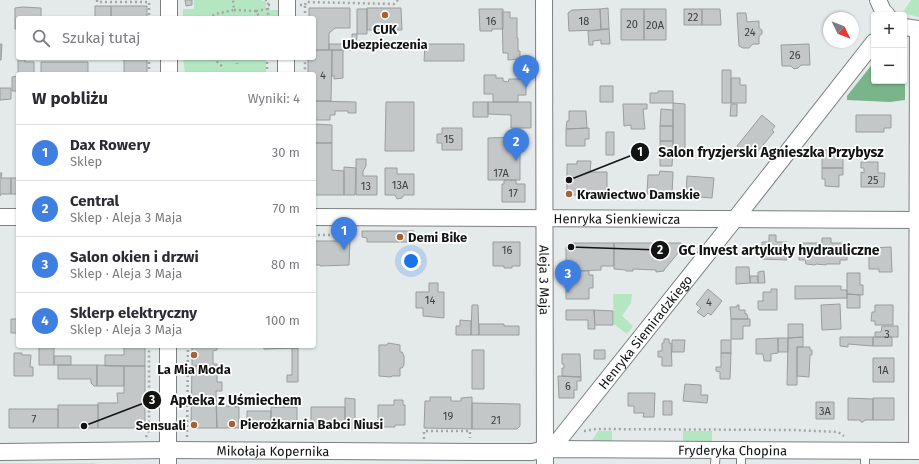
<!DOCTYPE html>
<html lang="pl">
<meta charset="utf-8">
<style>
body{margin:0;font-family:"Fira Sans",sans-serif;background:#f2f2f3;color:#2b2b33}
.controls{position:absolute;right:12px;top:12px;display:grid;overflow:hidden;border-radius:4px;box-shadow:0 1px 3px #0004}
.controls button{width:36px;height:36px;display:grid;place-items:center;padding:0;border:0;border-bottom:1px solid #e1e1e2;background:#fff;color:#2b2b33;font:20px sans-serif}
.compass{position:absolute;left:823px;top:12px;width:36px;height:36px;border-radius:50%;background:#fff;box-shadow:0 1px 3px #0004;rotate:133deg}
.you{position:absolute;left:411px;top:261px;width:14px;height:14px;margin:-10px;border:3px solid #fff;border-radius:50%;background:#1a73e8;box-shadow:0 0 0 6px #1a73e833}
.badge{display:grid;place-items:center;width:26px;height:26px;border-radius:50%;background:#db2777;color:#fff;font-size:13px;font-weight:700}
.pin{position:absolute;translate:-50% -33px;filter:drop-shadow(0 1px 2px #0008)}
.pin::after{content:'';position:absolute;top:21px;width:14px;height:12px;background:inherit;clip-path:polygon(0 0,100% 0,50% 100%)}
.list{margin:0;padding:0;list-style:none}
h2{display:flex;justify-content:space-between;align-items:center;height:52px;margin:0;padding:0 16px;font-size:17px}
h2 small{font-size:13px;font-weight:400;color:#7c7c81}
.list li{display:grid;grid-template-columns:26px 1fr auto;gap:12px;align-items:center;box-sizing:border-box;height:56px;padding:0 16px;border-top:1px solid #e1e1e2}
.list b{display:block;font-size:15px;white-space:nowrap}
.list p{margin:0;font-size:13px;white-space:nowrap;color:#7c7c81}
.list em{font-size:13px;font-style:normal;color:#7c7c81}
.icon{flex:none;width:22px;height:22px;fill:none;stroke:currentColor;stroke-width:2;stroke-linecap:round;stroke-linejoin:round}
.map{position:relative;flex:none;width:919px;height:464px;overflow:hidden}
.search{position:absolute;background:#fff;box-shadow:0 1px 3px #0004;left:16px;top:16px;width:300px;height:44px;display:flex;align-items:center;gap:10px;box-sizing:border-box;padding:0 14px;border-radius:4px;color:#7c7c81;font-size:15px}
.panel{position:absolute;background:#fff;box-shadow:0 1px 3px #0004;left:16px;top:72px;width:300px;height:276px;border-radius:4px}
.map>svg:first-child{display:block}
.built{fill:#d0dde1}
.green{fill:#b5e6c2}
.forest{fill:#79b48a}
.building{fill:#c3c7c7;stroke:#999e9d}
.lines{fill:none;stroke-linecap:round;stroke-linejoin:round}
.service-casing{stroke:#7c8081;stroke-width:10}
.minor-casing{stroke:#7c8081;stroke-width:18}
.path{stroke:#a2a6a7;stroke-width:2.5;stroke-dasharray:2 3;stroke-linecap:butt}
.service{stroke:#fff;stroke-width:8}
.minor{stroke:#fff;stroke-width:16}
.poi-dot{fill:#a66233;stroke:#fff;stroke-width:1.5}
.labels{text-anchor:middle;stroke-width:3.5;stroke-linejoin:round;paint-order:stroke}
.number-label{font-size:11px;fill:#3e4141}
.poi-label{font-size:13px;font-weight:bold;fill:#121414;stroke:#fff;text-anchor:start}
.street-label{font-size:13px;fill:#121414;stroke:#fff}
.leader{fill:none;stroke:#121414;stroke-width:1.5}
.callout-dot{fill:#121414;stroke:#fff;stroke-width:1.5}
.mark-label{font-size:12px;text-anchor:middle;font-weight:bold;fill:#fff}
.callout-label{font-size:14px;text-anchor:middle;font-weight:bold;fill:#121414;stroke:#fff;stroke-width:3.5;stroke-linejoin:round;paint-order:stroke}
</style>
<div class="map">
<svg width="919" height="464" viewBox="0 0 919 464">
<rect width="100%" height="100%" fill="#e4e9ea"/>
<path class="built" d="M0,463h95v1h-95z"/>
<path class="green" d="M194,0h67l5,2v8h14l-1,8h-96v-9h11z
M911,0h8v17l-13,-3 -3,-2z
M183,58h83v16h-81z
M613,294h19l-1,9 -9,13 11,10 -6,8 -13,-10z
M598,431h14v11h-21z
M683,431h29v12h-27l-2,-3z"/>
<path class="forest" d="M904,49h1v51l-15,2 -43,-2v-4l27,-34v19h30z"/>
<path class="building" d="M185,0h7v5l-6,1z
M95,6h16v12h-16z
M111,6h36v12h-27v-1h-9z
M23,7l18,1v10h-23v11h-3v-21z
M309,8h41v20h-15l-6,5v17h-15v-32h-5z
M367,8h34l1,22h-35z
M608,8l1,21h-8l-1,-20z
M357,9h10v25h-10z
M479,9h24v20h-11v2h-12z
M600,9l1,21 -32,1 -1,-18 4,-3z
M621,9h23v31h-23z
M644,9h22v31h-22z
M684,9h18v16h-18z
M702,9h18l1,16h-19z
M502,12h8v6h7v20h1v13h2v8l-12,1v-7h-5z
M737,13h9l1,9 12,-1v7l3,2v4l-3,2v8h-6l-4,4h-6l-4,-2z
M609,29l1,15h-9v-4l-8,1v4h-4l-1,-14z
M352,34h5l-1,16h-27v-6h23z
M0,44h2l-1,16h-1z
M425,44h39v17h-40z
M809,44l1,21h-9l-3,3 -4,1 -3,-3h-9l-1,-21z
M314,50h18l-1,51h-17v-27h-6v-16h6z
M332,50h11v28l-9,1v-3h-2z
M124,58h23v16h-23z
M18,59h7v3h9v11l2,1h-18z
M41,62h47v12h-47z
M722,70h9v33h-9z
M484,75h12v3h7v3l5,1 1,-3h17v16h-8v7h-25v-8h-9z
M18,76v15h-6v-14z
M731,78h9v7h6v18h-15z
M600,86h13v16h-13z
M0,88h11v11l-11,1z
M658,91h15v12h-23v-10h8z
M314,101l42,1v11h-8v-2h-13v4h-5v5h-16z
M386,102h28v49h-29z
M473,102h15v15h-15z
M488,102h43v26h-20v-13l-23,-1z
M673,103l12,1v49h-12z
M623,104h24v5h-4l2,20h-14v-4l-7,1z
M731,104h6v12h-7z
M661,109l12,1v16h-13z
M569,111h17l1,17 -21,1 1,-8h2z
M762,115l13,11 -3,4 2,2 -22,26 -15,-12z
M856,115h35v13h-7v4h-28z
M314,124l18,1v18h-18z
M660,126h13v15h-13z
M442,128h20v22h-20v-7h-5v-9h5z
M589,128v11h-4v7h-19v-17z
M606,132h8v23h-8z
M520,137v43h-32v-42z
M660,141h13v9l-13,1z
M314,143h18v27l12,1v24h-30z
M831,147h3v3h9v18h-21v-18h8z
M658,150h15l-1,16h-12v-9h-2z
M356,159h10v7l-3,5v5h14v19h-21z
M577,161h14l-1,11h17v23h-36l-4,-3v-28h10z
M861,162h17v11h7l-1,14h-23v-15l3,1v-5h-3z
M344,167l12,1 -1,27h-11z
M385,168h12v6h17v21h-10l-2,3 -5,1 -2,-4h-10z
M822,168h21v7h-4v12l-14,-1v-7h-3z
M660,171l13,1 -1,23 -25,-1 1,-19h11z
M0,173h2l-1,5h10v16h-10l-1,2z
M687,176l27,2 -2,20 -26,-2z
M11,178h7v16h-7z
M504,180h12v4h9v18h-23v-18h2z
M362,231h52v11h-47v-4l-5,-1z
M769,235h7v7h11v18l-25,-1v-17h7z
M822,238h9v5h16v17h-7v4h-14v1l-10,-1 -1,1 -9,-1 -1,-4h-6v-17h23z
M314,241h36l-1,24 -29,1v-1h-6z
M493,242h27v24h-8v2h-8v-2h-11z
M570,243h44v23h-13v4l-35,1v-24z
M614,243h67l2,4 -19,23v1l-8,1v-2l-23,-1v2h-7v-1l-12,-1z
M891,247l1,25h-13v-3h-10v-21z
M736,267h13l1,16 -14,1z
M566,271h23v4h4v13h-4v11h-23z
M764,271l1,12h-7v-11z
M847,273h13v12h3v10l-16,-1z
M750,276h8v7h-8z
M429,283h9v9h6v26l-21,-2v-8h-7v-16h13z
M795,286h46v4h6v8l-52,1z
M708,289l14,12 -11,14 -3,-2 -4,4 -7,-5 4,-4 -5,-4z
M771,289h6v21h-18l-1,-2v-7h5v-9h8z
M847,294l13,1v13h-13z
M840,304l1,25 -19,1 -1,-25z
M472,305h6l1,30h-8z
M737,305h2v5h6v4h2l1,5h-17l-1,-12h7z
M875,305h18v20h-18v-4h-4l1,-9h3z
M566,310h28l1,19h-7v-9h-22z
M594,310l19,1v14h-18z
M11,319h7v14h-7z
M731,319h19v7h-7v13h-12z
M460,320l11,1v14h-15v-9h4z
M479,324h25v2h15v9h-40z
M788,324h15v13l-15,1z
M882,326h16v11h-23v-5h6z
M803,337v10h-6v38h-10l1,-47z
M840,337h33v9l-25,-2v3l-8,-1z
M873,337h19v9h-19z
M778,338v15l-7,1v7h-7l-1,-7h-7v-15z
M778,338h10v14h-10z
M664,339h5v4h2l1,23h-10v-9h-4v-6h4v-8h2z
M672,340h13l-1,12h-12z
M721,340h10v13h-10z
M388,343l12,2v7h2l2,4v9l-2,3h-2v8h-8l-1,1 -12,-1v-31h8z
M39,346h15v19h-15z
M124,346h21v20h-40v-11h19z
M192,346h25v4l-4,1v13h4v2h-25z
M263,346h35v2l-34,1z
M797,347h13v3h2v5h-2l-1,22 -12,-1z
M292,348h6v34h-11v-7h5z
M472,350h12v39h-12z
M594,350h11v9h-11z
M14,353h8v2h9l-1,12h3v9h-19z
M721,353h10l-1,26h-10v-7l-4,-1v-4h5z
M562,354h18l1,23 -19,-1v-8h2v-4h-2z
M54,356h17v9h-17z
M873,358h21v24h-21z
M58,365h39v21h-3l-3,-3v-4h-33z
M97,365l27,1v20h-27z
M124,366h21v59l-4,3h-43v-25h20l-1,-10h7z
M192,366h25v16h5v9h-6l1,37h-22l-4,-3z
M558,376l23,1v4h-4v9h-3v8h-15z
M685,384l16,1v10h7l-1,8 -24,-2z
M628,393h27l-1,24h-11l1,-4h-10v-7h-6z
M430,397h21v4h10v-3l11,-1v32l-48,-1 1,-27h5z
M345,398l10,1v30h-10z
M848,398l25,1v21h-8l-2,2h-2l-1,-2h-12z
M873,398h21v22h-21z
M394,400h9v5h2v20h-10v2h-17v-22h16z
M663,401h9v14h-9z
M816,402h18v17h-18z
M472,403l48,1v22l-3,3h-45z
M58,405h40v23h-40z
M216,405l23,2v21h-22z
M271,407h26v21h-26z
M311,407h34v22h-34z
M9,409h49v19h-49z
M247,411h24v17h-24z"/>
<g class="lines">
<g class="service-casing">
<path id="service" d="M741,451v13
M715,464l1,-13
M865,464v-13"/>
</g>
<g class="minor-casing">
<g id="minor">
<path id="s1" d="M544,0l1,464"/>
<path d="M878,0l5,11 4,4"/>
<path d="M169,18v-18"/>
<path d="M287,18v-18"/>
<path d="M904,27l15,2"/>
<path d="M169,58v16"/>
<path d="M286,74v-16"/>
<path d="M0,217h18"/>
<path id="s2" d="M314,217l605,3"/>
<path id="s3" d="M546,449l12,-8 177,-222 139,-177"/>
<path d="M917,451l1,-421"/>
<path id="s4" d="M0,452l168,-2 310,2h54l14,-3 373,2"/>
<path d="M168,464v-118"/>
</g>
</g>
<path class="path" d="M97,0v2h52v16
M265,0l3,1v17
M268,5h5
M300,5h5l1,-3 88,2 4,-4
M234,10l22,1 3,5 -1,2
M256,11l12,-2
M208,18l7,-4 19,-4 -1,-10
M305,18v-13
M213,58l11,10
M236,58l1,6
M149,74v-16
M267,74v-16
M303,74l2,-6v-10
M314,236h2v-1h23l4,-3
M584,431l12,-2 199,1 43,2 6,4
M146,437l3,-7v-84
M187,437l1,-91
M424,439v-8h46v7"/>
<use href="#service" class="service"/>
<use href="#minor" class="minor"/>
</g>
<g class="poi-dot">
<circle cx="385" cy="15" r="4"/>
<circle cx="569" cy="194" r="4"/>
<circle cx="400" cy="237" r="4"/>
<circle cx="194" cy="355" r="4"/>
<circle cx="232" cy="424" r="4"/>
<circle cx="194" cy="425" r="4"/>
</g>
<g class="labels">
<g class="number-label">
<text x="693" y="21">22</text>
<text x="491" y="25">16</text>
<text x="584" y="25">18</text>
<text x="632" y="28">20</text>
<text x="655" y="29">20A</text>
<text x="750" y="36">24</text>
<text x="795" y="59">26</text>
<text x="323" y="79">4</text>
<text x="449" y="143">15</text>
<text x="501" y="177">17A</text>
<text x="873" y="184">25</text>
<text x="400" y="189">13A</text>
<text x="366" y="190">13</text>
<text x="513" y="197">17</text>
<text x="507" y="254">16</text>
<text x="430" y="304">14</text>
<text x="709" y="306">4</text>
<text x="887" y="338">3</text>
<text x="883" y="374">1A</text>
<text x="568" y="390">6</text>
<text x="825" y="415">3A</text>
<text x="448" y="420">19</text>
<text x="34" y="423">7</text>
<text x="496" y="424">21</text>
</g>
<g class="poi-label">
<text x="385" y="34" text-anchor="middle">CUK<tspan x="385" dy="15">Ubezpieczenia</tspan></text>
<text x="577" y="199">Krawiectwo Damskie</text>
<text x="408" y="242">Demi Bike</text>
<text x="194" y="374" text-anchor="middle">La Mia Moda</text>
<text x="240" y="429">Pierożkarnia Babci Niusi</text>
<text x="186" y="430" text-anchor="end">Sensuali</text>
</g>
<g class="street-label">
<text dy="5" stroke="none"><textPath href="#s2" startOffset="303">Henryka Sienkiewicza</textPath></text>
<text dy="5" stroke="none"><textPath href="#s1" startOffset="280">Aleja 3 Maja</textPath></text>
<text dy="5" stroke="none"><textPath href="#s3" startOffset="154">Henryka Siemiradzkiego</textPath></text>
<text dy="5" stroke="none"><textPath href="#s4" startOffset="273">Mikołaja Kopernika</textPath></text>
<text dy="5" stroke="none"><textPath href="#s4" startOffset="733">Fryderyka Chopina</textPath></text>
</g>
</g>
<path class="leader" d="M569 180L640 152M571 247L660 250M84 426L152 400"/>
<g class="callout-dot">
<circle cx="569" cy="180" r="4"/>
<circle cx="571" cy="247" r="4"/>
<circle cx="84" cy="426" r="4"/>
<circle cx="640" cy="152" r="10"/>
<circle cx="660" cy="250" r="10"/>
<circle cx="152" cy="400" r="10"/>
</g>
<g class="mark-label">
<text x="640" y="156">1</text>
<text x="660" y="254">2</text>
<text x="152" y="404">3</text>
</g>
<g class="callout-label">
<text x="771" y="157">Salon fryzjerski Agnieszka Przybysz</text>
<text x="779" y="255">GC Invest artykuły hydrauliczne</text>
<text x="236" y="405">Apteka z Uśmiechem</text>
</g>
</svg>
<div class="controls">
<button>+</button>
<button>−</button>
</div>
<svg class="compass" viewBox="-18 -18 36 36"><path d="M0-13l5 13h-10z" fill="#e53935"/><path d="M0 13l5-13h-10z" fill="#7c7c81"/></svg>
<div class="you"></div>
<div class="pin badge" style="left:344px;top:250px;background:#3f7fe0">1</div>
<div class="pin badge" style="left:516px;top:161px;background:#3f7fe0">2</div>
<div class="pin badge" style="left:568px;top:293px;background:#3f7fe0">3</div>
<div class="pin badge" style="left:526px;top:88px;background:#3f7fe0">4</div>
<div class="search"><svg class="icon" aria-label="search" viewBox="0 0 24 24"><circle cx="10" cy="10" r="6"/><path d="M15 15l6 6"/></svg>Szukaj tutaj</div>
<section class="panel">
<h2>W pobliżu<small>Wyniki: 4</small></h2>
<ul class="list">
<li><span class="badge" style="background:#3f7fe0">1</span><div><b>Dax Rowery</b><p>Sklep</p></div><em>30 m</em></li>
<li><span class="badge" style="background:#3f7fe0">2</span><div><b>Central</b><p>Sklep · Aleja 3 Maja</p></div><em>70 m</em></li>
<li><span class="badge" style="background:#3f7fe0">3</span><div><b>Salon okien i drzwi</b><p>Sklep · Aleja 3 Maja</p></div><em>80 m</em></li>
<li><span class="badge" style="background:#3f7fe0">4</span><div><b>Sklerp elektryczny</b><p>Sklep · Aleja 3 Maja</p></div><em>100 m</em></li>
</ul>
</section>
</div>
